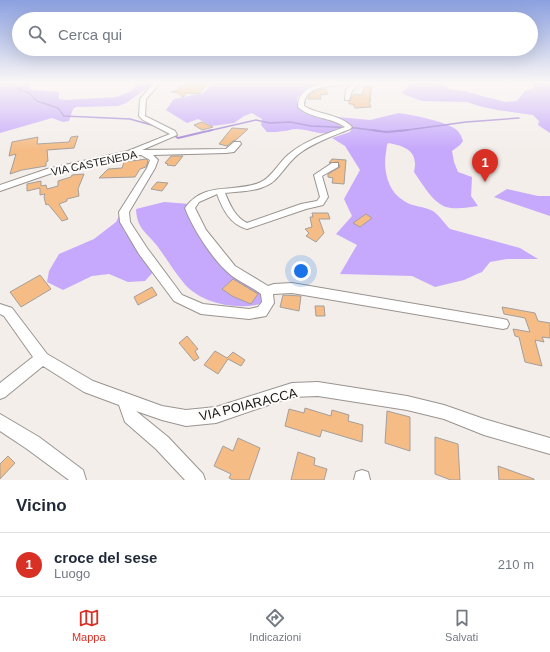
<!DOCTYPE html>
<html lang="it">
<style>
body{margin:0;font-family:Helvetica,sans-serif;background:#f6f6f7;color:#1f2937}
.you{position:absolute;left:301px;top:271px;width:14px;height:14px;margin:-10px;border:3px solid #fff;border-radius:50%;background:#1a73e8;box-shadow:0 0 0 6px #1a73e833}
.badge{display:grid;place-items:center;width:26px;height:26px;border-radius:50%;background:#d93025;color:#fff;font-size:13px;font-weight:700}
.pin{position:absolute;translate:-50% -33px;filter:drop-shadow(0 1px 2px #0008)}
.pin::after{content:'';position:absolute;top:21px;width:14px;height:12px;background:inherit;clip-path:polygon(0 0,100% 0,50% 100%)}
.list{margin:0;padding:0;list-style:none}
h2{display:flex;justify-content:space-between;align-items:center;height:52px;margin:0;padding:0 16px;font-size:17px}
h2 small{font-size:13px;font-weight:400;color:#747a83}
.list li{display:grid;grid-template-columns:26px 1fr auto;gap:12px;align-items:center;box-sizing:border-box;height:64px;padding:0 16px;border-top:1px solid #e0e1e3}
.list b{display:block;font-size:15px;white-space:nowrap}
.list p{margin:0;font-size:13px;white-space:nowrap;color:#747a83}
.list em{font-size:13px;font-style:normal;color:#747a83}
.icon{flex:none;width:22px;height:22px;fill:none;stroke:currentColor;stroke-width:2;stroke-linecap:round;stroke-linejoin:round}
.map{position:relative;flex:none;width:550px;height:480px;overflow:hidden}
.search{position:absolute;background:#fff;box-shadow:0 4px 16px #0002;left:12px;right:12px;top:12px;height:44px;display:flex;align-items:center;gap:10px;box-sizing:border-box;padding:0 14px;border-radius:22px;color:#747a83;font-size:15px}
.sheet{height:116px;background:#fff}
nav{display:flex;justify-content:space-around;align-items:center;box-sizing:border-box;height:56px;border-top:1px solid #e0e1e3;background:#fff;font-size:11px;color:#747a83}
nav a{display:grid;justify-items:center;gap:2px}
nav .on{color:#d93025}
.map>svg:first-child{display:block}
.forest{fill:#c6a8fc}
.lines{fill:none;stroke-linecap:round;stroke-linejoin:round}
.stream-far1{stroke:#9f82d3;stroke-width:1.5}
.stream{stroke:#9f82d3;stroke-width:2}
.building{fill:#f5bc86;stroke:#a49f9b}
.minor-casing{stroke:#999490;stroke-width:2}
.minor{fill:#fff;fill-rule:evenodd}
.labels{text-anchor:middle;stroke-width:4;stroke-linejoin:round;paint-order:stroke}
.street-label{font-size:11px;fill:#1a1817;stroke:#fefcfa}
.near-street-label{font-size:13px;fill:#1a1817;stroke:#fefcfa}
</style>
<div class="map">
<svg width="550" height="480" viewBox="0 0 550 480">
<rect width="100%" height="100%" fill="#f3eeea"/>
<path class="forest" d="M0,83h30l-1,5 3,2 27,2v7l6,1 51,-3 16,-6c5,-12 19,-8 29,-8l-2,2 -16,6 -17,12 -8,3 -42,1 -3,2 -4,12 -6,1 -11,-4 -52,15z
M213,83h113l-22,7 -7,8c0,23 33,17 45,29 -13,13 -31,2 -46,2 -4,0 -8,2 -13,2 -5,1 -10,1 -16,1l-6,-7 1,-6 -10,-6 -8,3 -10,7 -22,3 -14,-7 -11,4 -21,-13 8,-11 29,-6z
M409,83h24l12,2 4,4 15,2 41,11 12,-1 8,-10 9,-3 -2,-5h18v50l-12,-8 1,-4 -6,-6 -36,-5 -18,-4 -12,-4 -45,-1 -19,-7 -1,-2 4,-3z
M399,113c14,2 44,8 55,15 5,3 7,7 9,13l-3,4 -8,6 2,11 4,10 14,5 -1,19 7,10c-9,1 -22,4 -32,1 -14,-5 -24,-24 -32,-35 5,-21 -9,-26 -26,-29 -2,4 -1,5 -2,9 -3,17 1,39 18,49 9,6 20,5 29,10 6,4 11,12 17,18l70,19 18,11h-31l-17,3 -8,10 -5,2 -13,6 -29,7 -23,-11 -72,-2 17,-29 -21,-11 16,-18 -8,-17 16,-29 -15,-24 -13,-8 18,-6 2,-4c-4,-9 -17,-10 -25,-12l43,4z
M507,189l31,7h12v20l-56,-19z
M164,202l26,2 44,72 10,8 20,10v9c-26,8 -64,1 -81,-21 -9,-11 -17,-24 -25,-35 -11,-15 -21,-17 -22,-38z
M121,212v12l3,7 31,39 -10,11 -17,1 -19,-8 -17,2 -29,14 -16,-8 2,-11 10,-17 35,-15 22,-17z"/>
<g class="lines">
<path class="stream-far1" d="M0,83l14,2 5,5 10,3 8,8 21,7 6,8 66,3 25,7
M19,89l11,-6
M208,131l48,-11 14,3 20,-1 21,4 45,2 23,3
M400,131l66,-9 53,-4"/>
<path class="stream" d="M372,130l14,2 22,-2
M172,134l6,4 34,-8"/>
</g>
<path class="building" d="M189,83h12l5,2 -7,9 -12,-1 -4,4 -5,-4 -7,-1 11,-4 -3,-2z
M372,86l-2,11 1,4h-2l2,6 -16,1 -2,-4h-4v-3l5,-7 8,1 2,-8z
M325,88l3,6 -8,1 1,4h-13l1,-4 4,-3z
M202,122l11,5 -11,3 -8,-5z
M232,128l16,1 -12,11 -3,1 -6,5 -8,-2z
M78,136l-4,12 -27,2 1,11 -2,1v4l-24,4 -12,4 6,-20 -7,2 3,-14 26,-5 -1,7 32,-2 2,-5z
M171,156h12l-8,10 -8,-1 1,-1 -3,-1z
M146,159l2,2 -2,6 -6,2 -5,8 -36,1 9,-9 14,-1 2,-6z
M332,159l14,1 -2,24 -12,-1 1,-5 -5,-1v-3l12,-7 -2,-5 -9,1z
M84,174l-6,15 1,7 -12,3v2l-8,3 9,15 -6,2 -14,-17 -2,1 -2,-8 1,-3 -5,1v-7l-13,3v-7l14,-3v5l5,-1 1,4 11,-3v-5l13,-4 1,-2z
M157,182l11,1 -6,8 -11,-2z
M312,213h16l2,6h-11l5,14 -8,9 -10,-6 3,-3 -4,-4 7,-2 -2,-10h3z
M366,214l6,4 -12,9 -7,-4z
M40,275l11,14 -30,18 -11,-15z
M233,279l25,15 -7,10 -19,-8 -10,-7z
M152,287l5,8 -19,10 -4,-8z
M283,295l18,1 -2,15 -19,-4z
M315,306h9l1,10h-9z
M502,307l33,6 3,8 12,2v15l-8,-1 2,5 -9,-2 7,26 -17,-4 -6,-25 -4,-1 -2,-7 17,3 -5,-14 -21,-4z
M187,336l11,13 -3,2 4,7 -5,3 -15,-18z
M215,351l12,7 6,-6 12,8 -4,6 -13,-7 -10,15 -14,-9z
M305,408l26,8 1,-6 17,5 -1,6 15,4 -1,17 -40,-12 -2,7 -35,-11 4,-17 15,4z
M387,411l23,6v34l-25,-8z
M435,437l23,7 2,36h-9l-16,-6z
M238,438l22,10 -11,32h-16l-4,-2 2,-4 -17,-8 9,-20 10,5z
M298,452l17,6 -1,7 13,4 -3,11h-33z
M8,456l7,7 -15,16v-15z
M498,466l36,13v1h-35z"/>
<g class="lines">
<g class="minor-casing">
<path id="minor" d="M154,83h6l-14,16 -1,17 30,15 2,4 -35,15 84,-1 8,-7h6l1,2 -7,8 -8,1 -73,2 5,5 -3,8 -26,44 1,10 17,26 35,47 21,9 46,5 9,-2 4,-5 -1,-8c-9,-7 -19,-11 -29,-18 -18,-14 -39,-47 -47,-68 20,-28 50,-14 76,-26 12,-6 18,-20 28,-28 17,-14 37,-20 56,-27 -14,-10 -34,-8 -47,-20 0,-24 28,-24 46,-24v1c-15,3 -40,1 -40,22 15,9 36,8 48,21l-2,2c-17,7 -35,13 -50,24 -10,7 -16,18 -25,27 -13,12 -34,11 -50,13 5,12 10,24 22,30l54,-19 16,-3 3,-4 -6,-22 18,-12h6v4l-16,9 6,21 -5,8 -17,4 -59,20c-17,-5 -24,-19 -30,-35l-2,1 -16,7 -4,6 11,22 29,36 33,20 6,-2 18,-1 211,36 4,1 2,4 -2,4 -4,1 -211,-36 -19,1 1,9 -8,13 -17,3 -48,-5 -27,-13 -35,-47 -19,-32 -1,-10 28,-44 3,-8 -9,-5 -16,1 -73,17 -52,18v-6l47,-16 81,-18 42,-17 -27,-14 -4,-4 1,-17z
M354,83h6l-8,8 -3,9h-4l1,-10z
M0,304l12,4 35,46 46,27 69,25 24,4 30,-3 76,-24 26,-1 89,14 37,9 40,14 66,19v16l-66,-19 -40,-16 -37,-9 -89,-14 -26,1 -76,26 -30,3 -24,-6 -26,-9 32,26 35,37 2,6h-20l-29,-31 -31,-27 -6,-17 -35,-13 -41,-26 -38,31 -5,2v-16l33,-26 -29,-41 -4,-2z
M0,414l39,23 44,33 3,10h-17l-42,-31 -27,-18z
M362,470l6,2 2,8h-16l2,-8z"/>
</g>
<use href="#minor" class="minor"/>
</g>
<linearGradient id="sky" x2="0" y2="1"><stop stop-color="#8ba0e0"/><stop offset="0.55" stop-color="#faf7f6"/><stop offset="1" stop-color="#faf7f6" stop-opacity="0"/></linearGradient>
<rect width="550" height="150" fill="url(#sky)"/>
<g class="labels">
<g class="street-label">
<text transform="translate(94 163) rotate(-12)" y="4">VIA CASTENEDA</text>
</g>
<g class="near-street-label">
<text transform="translate(248 404) rotate(-14)" y="5">VIA POIARACCA</text>
</g>
</g>
</svg>
<div class="you"></div>
<div class="pin badge" style="left:485px;top:182px">1</div>
<div class="search"><svg class="icon" aria-label="search" viewBox="0 0 24 24"><circle cx="10" cy="10" r="6"/><path d="M15 15l6 6"/></svg>Cerca qui</div>
</div>
<section class="sheet">
<h2>Vicino<small></small></h2>
<ul class="list">
<li><span class="badge">1</span><div><b>croce del sese</b><p>Luogo</p></div><em>210 m</em></li>
</ul>
</section>
<nav>
<a class="on"><svg class="icon" aria-label="map" viewBox="0 0 24 24"><path d="M3 6l6-2 6 2 6-2v14l-6 2-6-2-6 2zM9 4v14M15 6v14"/></svg>Mappa</a>
<a><svg class="icon" aria-label="directions" viewBox="0 0 24 24"><path d="M12 3l9 9-9 9-9-9zM9 14v-3h6M13 9l2 2-2 2"/></svg>Indicazioni</a>
<a><svg class="icon" aria-label="saved" viewBox="0 0 24 24"><path d="M7 4h10v16l-5-4-5 4z"/></svg>Salvati</a>
</nav>
